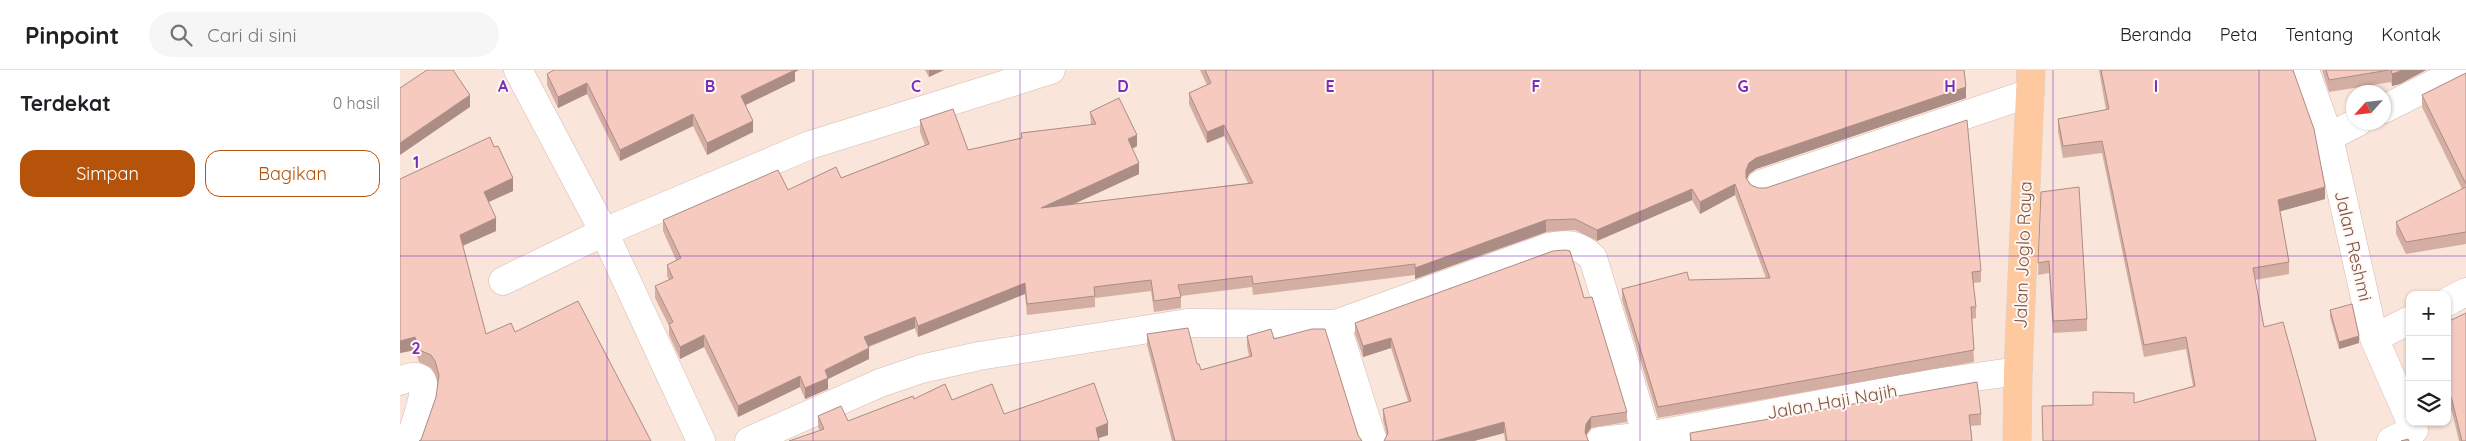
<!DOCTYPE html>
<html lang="id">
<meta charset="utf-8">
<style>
body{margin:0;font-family:Quicksand,sans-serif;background:#f6f6f6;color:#202124}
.controls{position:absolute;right:15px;bottom:15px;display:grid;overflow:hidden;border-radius:10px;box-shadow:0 1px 4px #0004}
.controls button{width:45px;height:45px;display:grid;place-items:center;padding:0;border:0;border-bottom:1px solid #e0e0e0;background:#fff;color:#202124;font:25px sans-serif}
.compass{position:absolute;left:1946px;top:15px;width:45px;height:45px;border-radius:50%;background:#fff;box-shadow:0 1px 4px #0004;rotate:243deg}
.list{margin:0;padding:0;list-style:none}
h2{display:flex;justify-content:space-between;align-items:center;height:65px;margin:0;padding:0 20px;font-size:21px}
h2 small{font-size:16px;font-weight:400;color:#757577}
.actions{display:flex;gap:10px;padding:15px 20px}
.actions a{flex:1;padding:11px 0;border:1px solid #b45309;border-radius:15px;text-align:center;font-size:18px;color:#b45309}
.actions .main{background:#b45309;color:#fff}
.icon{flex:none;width:28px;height:28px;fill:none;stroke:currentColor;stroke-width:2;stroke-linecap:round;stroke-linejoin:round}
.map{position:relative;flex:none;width:2066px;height:371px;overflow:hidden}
header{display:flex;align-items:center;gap:30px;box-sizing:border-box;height:70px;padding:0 25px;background:#fff;border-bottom:1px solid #e0e0e0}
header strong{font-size:24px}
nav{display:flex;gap:28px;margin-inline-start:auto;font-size:18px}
.search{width:350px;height:45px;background:#f6f6f6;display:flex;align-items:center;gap:12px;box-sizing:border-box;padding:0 18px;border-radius:28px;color:#757577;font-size:19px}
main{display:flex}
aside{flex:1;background:#fff}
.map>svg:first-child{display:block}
.residential{fill:#f9e5da;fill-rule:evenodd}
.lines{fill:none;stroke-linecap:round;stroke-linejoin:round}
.minor-casing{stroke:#d4b9b0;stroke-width:29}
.major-casing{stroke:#dacfcc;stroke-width:29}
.minor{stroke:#fff;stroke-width:28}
.major{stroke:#ffc99f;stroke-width:28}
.wall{fill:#d4aea3}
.shaded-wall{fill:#ac8d85}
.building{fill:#f6cabe;stroke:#ac8d85}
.grid{fill:none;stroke:#7b2cbf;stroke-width:1;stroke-opacity:0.55}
.labels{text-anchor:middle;stroke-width:4;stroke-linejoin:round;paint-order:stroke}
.street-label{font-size:18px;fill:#7c5249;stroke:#fff7f1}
.grid-label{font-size:16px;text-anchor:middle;font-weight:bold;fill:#7b2cbf;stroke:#fff7f1;stroke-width:4;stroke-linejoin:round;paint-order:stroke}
</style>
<header>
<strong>Pinpoint</strong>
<div class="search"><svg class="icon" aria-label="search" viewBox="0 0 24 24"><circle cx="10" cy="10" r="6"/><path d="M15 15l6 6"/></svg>Cari di sini</div>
<nav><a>Beranda</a><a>Peta</a><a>Tentang</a><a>Kontak</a></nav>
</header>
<main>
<aside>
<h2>Terdekat<small>0 hasil</small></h2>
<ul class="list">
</ul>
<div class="actions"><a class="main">Simpan</a><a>Bagikan</a></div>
</aside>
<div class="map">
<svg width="2066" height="371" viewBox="0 0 2066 371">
<rect width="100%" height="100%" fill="#fef2e9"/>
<path class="residential" d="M0,0h2066v371h-2066zM1954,22h30v30h-30zM2010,225h37v127h-37z"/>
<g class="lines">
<g class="minor-casing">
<path id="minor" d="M118,0l86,162 97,209
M1905,0l24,67 45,201 36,82
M1984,39l77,-39
M1929,67l29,-15
M1361,114l269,-91
M103,211l101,-49 206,-87 241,-75
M2047,232l19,-10
M936,254l37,117
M1974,268l36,-18
M0,311c45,-22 12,46 10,60
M349,371l131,-58 41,-14 58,-13 208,-33 149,1 213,-77c18,-4 30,-3 44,11l54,178
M1200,371l47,-5 287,-53 84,-12
M1991,371l23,-11"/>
</g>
<g class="major-casing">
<path id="major" d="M1617,371l1,-70 13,-301"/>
</g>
<use href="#minor" class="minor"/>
<use href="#major" class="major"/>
</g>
<path class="wall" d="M154,0h245l-4,2v9l-49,24 7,27 -46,23 -14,-29 -73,35 -33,-67 -29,14 -11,-23v-11z
M525,0h19l-15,7z
M800,0h764l2,28 -210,71 -7,5 -2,5 4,6 7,3 223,83v11l-8,1 3,24v11l-4,1 2,43 -316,56 -36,-118v-11l67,-9 77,-2 -31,-83 -35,19 -8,-14 -95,41 -22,-11 -29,2 -131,47v-4l-162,20 -1,-8 -71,9v12l-27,4 -3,-21 -56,7v9l-68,8 -2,-21 -107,43 -3,-9 -46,19v12l-41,20v10l-23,10 -5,-12 -62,30 -34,-70 -24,12 -11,-24v-9l-14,-28v-12l14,-6 -2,-4v-11l9,-5 -13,-29v-11l178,-42 84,-33 -5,-13v-12l48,30 53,-12v-5l70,-8 -1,-13 47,34 -5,3 7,25 -65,30 174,-21 -24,-47 -17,7 -18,-39v-11l18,-8z
M1699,0h194l32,129 -45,12 9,51v12l-34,6 9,47 52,114 -223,-36 41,-2 59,-17 -7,-37 -42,8 -42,-204 -39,5 -5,-27v-12l48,-9z
M1922,0h104l-26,14 -8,2 -1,-4 -62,10z
M2066,3v171l-60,10 -10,-20v-12l66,-33 -40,-82v-12z
M90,67l23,54 -24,11 7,29 -34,15 24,88 -65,106 15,-43 2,-13 -3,-10 -4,-6 -12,-6 -4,-12 -15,3z
M1641,122l46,127v12l-34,2 -4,-60 -11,2z
M1184,228l43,114v10l-36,6 -5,7 2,5 1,1h-84l-1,-8 -30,8h-90l3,-4 -4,-17v-11l25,-8 -17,-53 -28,9 -8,-23v-11z
M1930,240l29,33 -20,6 -9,-32z
M2047,252l19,119h-7l-7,-29 -5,-11z
M747,264l50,30 4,6 48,-14 -2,-10v-10l27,3 84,96 4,6h-190l-25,-96z
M514,329l38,1 52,14 104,21 -9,3 -279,-7 -2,-4v-11l30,5z
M1581,344v11l-10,1 1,15h-282v-8z"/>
<path class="shaded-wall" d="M392,0h7l-4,2v9l-54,26v-11z
M529,0h15l-15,7z
M2003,0h23l-26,14 -8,2v-12z
M187,13v11l-29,14v-11z
M1566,17v11l-210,71 -7,5 -3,7v-11l3,-7 7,-5z
M70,25v12l-70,48v-12z
M293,44v12l-73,35v-11z
M353,51v11l-46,23v-12z
M824,55v11l-17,7v-11z
M737,65v11l-9,5v-12z
M739,93v11l-98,45v-11z
M113,108v13l-29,13v-12z
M1335,114v11l-35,19v-12z
M1925,117v12l-47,13v-12z
M1292,119v11l-95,41v-11z
M96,148v13l-36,16v-12z
M1146,150v12l-131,47v-11z
M625,213v11l-107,43v-11z
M515,247v11l-51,20v-11z
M304,265v12l-24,12v-12z
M1959,266v7l-20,6v-7z
M15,267v13l-15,3v-12z
M991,268v10l-28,9v-11z
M469,278v11l-41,20v10l-23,10v-11l20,-18z
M400,306v11l-62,30v-11z
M1191,347v11l-5,7 -1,-3 1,-8z
M1104,352v11l-30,8h-39z
M708,353v12l-12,4v-11z"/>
<path class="building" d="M27,0h26l17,25 -70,48v-55z
M154,0h241l-54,26 12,25 -46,22 -14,-29 -73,36 -33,-67 -29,14 -11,-23z
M805,0h759l2,17 -210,71 -7,5 -3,7v8l5,7 7,3h8l201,-68 14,151 -9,1 4,35h-5l3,43 -316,57 -36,-118 65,-17 2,8 81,-2 -35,-94 -35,18 -8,-13 -95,41 -22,-11 -29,1 -131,48v-4l-162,20 -1,-8 -74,9 3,12 -27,4 -3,-21 -57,7 1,9 -68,8 -2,-21 -107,43 -3,-9 -51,20 5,11 -44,22 3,8 -23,10 -5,-12 -62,30 -34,-71 -24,12 -11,-23 4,-2 -18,-36 18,-8 -6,-13 14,-7 -18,-38 115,-50 10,20 48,-23 5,11 88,-34 -9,-24 33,-11 15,41 54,-12 -1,-5 75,-9 -6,-12 29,-14 18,37 -9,4 11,24 -98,45 212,-25 -29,-58 -17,7 -18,-39 22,-10z
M1701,0h192l21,59 11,58 -47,13 11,62 -36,6 11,59 19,-5 33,119h-273l-1,-35 51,-1v-13l41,1v10l61,-17 -9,-49 -42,8 -42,-204 -39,5 -5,-27 51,-10z
M1926,0h63l-60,10z
M1991,0h12l-11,4z
M2066,3v111l-44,-89z
M90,67l4,10 4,-1 15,32 -29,14 12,26 -36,17 26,99 25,-11 4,9 63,-31 73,140h-232l2,-1 15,-43 3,-22 -4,-14 -4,-6 -12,-5 -4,-13 -15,4v-162z
M1679,117l8,132 -34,2 -4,-60 -11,2 3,-71z
M2066,117v45l-60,10 -10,-20z
M1166,180l4,1 14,47 8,-1 35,115 -36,5 -5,7 -1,8 3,8 1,1h-82l-3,-19 -69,19h-51l4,-8 -5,-24 28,-8 -20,-63 -28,8 -8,-23 198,-72z
M1952,234l7,32 -20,6 -9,-32z
M2066,243v128h-4l-10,-41 -5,-11v-67z
M788,258l9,36h2l2,6 51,-14 -5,-20 24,-7 3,10 38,-10h13l33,106 4,6h-187l-28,-107z
M1577,312l4,32 -12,1 3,26h-281l-1,-8z
M694,313l14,40 -12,5 3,13h-310l35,-12 -6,-13 23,-10 7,15 65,-25 1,3 31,-15 7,16 40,-16 12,30z
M2008,369l1,2h-8z"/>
<path class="grid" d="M207,0v371M413,0v371M620,0v371M826,0v371M1033,0v371M1240,0v371M1446,0v371M1653,0v371M1859,0v371M0,186h2066"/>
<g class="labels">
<g class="street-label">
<text transform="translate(1953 176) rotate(77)" y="6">Jalan Reshmi</text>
<text transform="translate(1623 185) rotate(-88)" y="6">Jalan Joglo Raya</text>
<text transform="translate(1432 332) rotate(-10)" y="6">Jalan Haji Najih</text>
</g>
</g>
<g class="grid-label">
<text x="103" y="22">A</text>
<text x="310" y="22">B</text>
<text x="516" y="22">C</text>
<text x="723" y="22">D</text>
<text x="930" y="22">E</text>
<text x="1136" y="22">F</text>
<text x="1343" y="22">G</text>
<text x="1550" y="22">H</text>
<text x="1756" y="22">I</text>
<text x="16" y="98">1</text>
<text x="16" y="284">2</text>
</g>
</svg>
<div class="controls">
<button>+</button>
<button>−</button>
<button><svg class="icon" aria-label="layers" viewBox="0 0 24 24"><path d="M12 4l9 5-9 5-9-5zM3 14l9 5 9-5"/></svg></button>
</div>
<svg class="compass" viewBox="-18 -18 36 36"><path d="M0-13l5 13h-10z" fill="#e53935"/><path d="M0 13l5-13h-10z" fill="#757577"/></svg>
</div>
</main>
